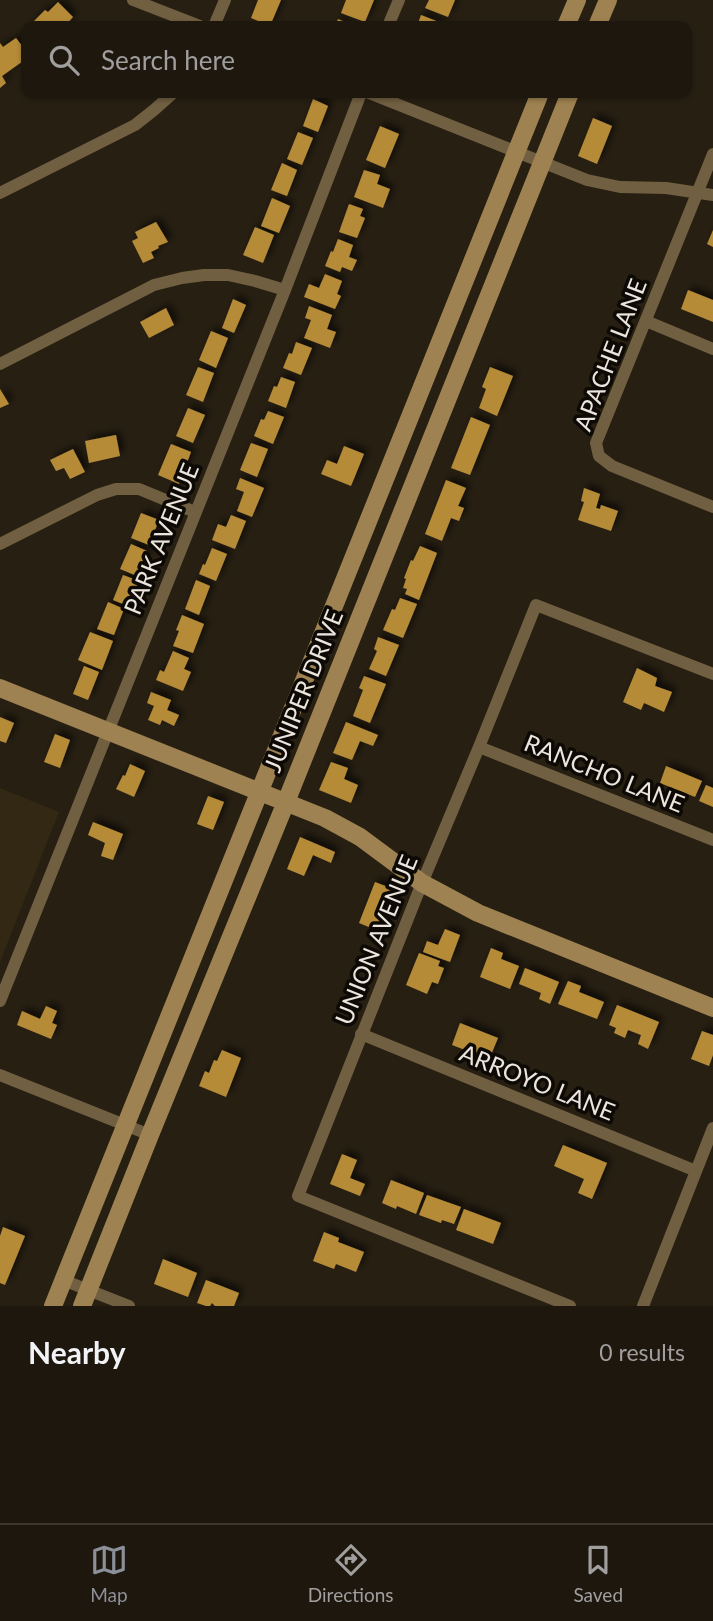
<!DOCTYPE html>
<style>
body{margin:0;font-family:Lato,sans-serif;background:#252017;color:#f1f3f6}
.list{margin:0;padding:0;list-style:none}
h2{display:flex;justify-content:space-between;align-items:center;height:91px;margin:0;padding:0 28px;font-size:30px}
h2 small{font-size:23px;font-weight:400;color:#a09f9e}
.icon{flex:none;width:38px;height:38px;fill:none;stroke:currentColor;stroke-width:2;stroke-linecap:round;stroke-linejoin:round}
.map{position:relative;flex:none;width:713px;height:1306px;overflow:hidden}
.search{position:absolute;background:#1d170e;box-shadow:0 2px 5px #0004;left:21px;right:21px;top:21px;height:77px;display:flex;align-items:center;gap:18px;box-sizing:border-box;padding:0 24px;border-radius:14px;color:#a09f9e;font-size:26px}
.sheet{height:217px;background:#1d170e}
nav{display:flex;justify-content:space-around;align-items:center;box-sizing:border-box;height:98px;border-top:2px solid #3b362e;background:#1d170e;font-size:19px;color:#a09f9e}
nav a{display:grid;justify-items:center;gap:4px}
nav .on{color:#8c9099}
.map>svg:first-child{display:block}
.built{fill:#332814}
.building{fill:#b68b39;filter:url(#shadow)}
.lines{fill:none;stroke-linecap:round;stroke-linejoin:round}
.street{stroke:#715f41;stroke-width:12}
.secondary{stroke:#9f8251;stroke-width:18}
.labels{text-anchor:middle;stroke-width:7;stroke-linejoin:round;paint-order:stroke}
.street-label{font-size:24px;fill:#ebe5dd;stroke:#0d0a05}
</style>
<div class="map">
<svg width="713" height="1306" viewBox="0 0 713 1306">
<defs>
<filter id="shadow"><feDropShadow dx="4.5" dy="-4.5" stdDeviation="3.5" flood-color="#0009"/></filter>
</defs>
<rect width="100%" height="100%" fill="#271f12"/>
<path class="built" d="M0,788l59,24 -59,150z"/>
<path class="building" d="M258,0h23l-11,26 -19,-8z
M346,0h28l-9,22 -24,-9z
M429,0h26l-7,17 -23,-9z
M58,2l15,15 -8,9h-36l16,-16 3,2z
M421,15l28,11h-32z
M338,19l12,5 -1,2h-14z
M16,38l10,13v8l-24,17 4,7 -6,5v-45l3,4z
M313,99l15,7 -10,26 -15,-6z
M593,118l19,8 -15,38 -19,-8z
M380,126l19,8 -14,34 -19,-8z
M298,132l15,6 -11,27 -15,-6z
M282,163l15,7 -10,26 -16,-6z
M364,170l16,5 -3,9 13,5 -7,19 -29,-11z
M272,198l18,8 -11,27 -18,-7z
M349,204l14,5 -3,7 5,2 -8,20 -18,-6z
M156,222l12,20 -10,4 1,2 -8,4 3,6 -11,5 -11,-22 6,-3 -3,-6z
M255,227l19,8 -11,28 -20,-8z
M713,230v17l-6,-3z
M338,239l15,6 -4,12 8,3 -5,11 -10,-4 -2,5 -15,-6 6,-15 2,1z
M325,274l17,7 -5,13 4,2 -6,13 -31,-12 5,-13 10,4z
M688,290l25,10v22l-32,-13z
M233,299l13,6 -12,28 -12,-5z
M309,306l23,9 -5,14 9,3 -6,16 -26,-10 7,-18 -6,-2z
M166,308l8,17 -25,13 -9,-16z
M211,331l17,7 -12,30 -17,-8z
M296,342l16,6 -11,27 -18,-7 6,-15 3,1z
M198,367l16,6 -11,29 -17,-7z
M490,367l23,9 -16,40 -18,-8 7,-19 -4,-2z
M281,377l14,5 -9,26 -18,-7 6,-15 3,1z
M0,389l9,15 -9,4z
M188,408l17,7 -12,28 -17,-7z
M268,411l16,6 -11,27 -19,-8 7,-17 3,1z
M471,417l19,8 -20,50 -19,-7z
M116,435l4,21 -31,7 -4,-22z
M251,443l17,6 -11,28 -17,-7z
M171,444l20,8 -12,32 -21,-9z
M344,446l20,8 -13,32 -30,-12 6,-14 10,4z
M73,449l12,23 -15,7 -6,-11 -8,3 -6,-11z
M240,478l24,10 -12,29 -15,-6 7,-19 -8,-3z
M446,480l20,8 -8,18 6,2 -5,13 -8,-3 -9,23 -17,-7z
M584,488l16,6 -4,14 4,1 1,-4 17,6 -7,20 -33,-11 6,-18 -3,-1z
M141,513l18,7 -10,25 -18,-7z
M231,515l15,6 -11,28 -23,-9 6,-16 8,3z
M131,544l16,7 -10,25 -17,-7z
M420,546l17,7 -18,47 -14,-6 2,-5 -4,-1 3,-9 -2,-1 7,-18 2,1z
M212,548l15,6 -11,27 -17,-7 4,-10 2,1z
M123,575l16,6 -11,25 -15,-6z
M196,580l14,6 -11,29 -14,-6z
M400,598l17,6 -14,34 -20,-8 9,-21 3,1z
M108,602l16,7 -10,26 -17,-6z
M182,615l22,9 -11,29 -20,-7 6,-15 -3,-1z
M90,632l23,9 -11,29 -24,-10z
M378,637l21,8 -13,31 -17,-7 8,-18 -3,-2z
M173,651l16,7 -5,11 7,3 -8,19 -27,-11 4,-10 4,2z
M84,666l15,6 -11,28 -15,-6z
M637,668l20,10 -2,8 17,6 -8,20 -20,-9 -3,7 -18,-8z
M364,676l22,8 -16,39 -17,-7 10,-26 -4,-2z
M151,692l20,8 -4,10 12,5 -5,11 -12,-6 -2,5 -12,-5 6,-14 -7,-3z
M0,717l14,6 -8,20 -6,-2z
M346,722l32,13 -5,11 -13,-5 -8,19 -19,-7z
M55,734l15,6 -10,28 -16,-6z
M331,762l17,6 -4,11 14,6 -7,18 -32,-13z
M130,764l15,7 -11,26 -18,-8 7,-14 2,1z
M666,766l36,15 -7,16 -35,-14z
M706,785l7,3v19l-14,-6z
M208,796l16,6 -11,28 -16,-6z
M93,822l30,12 -10,26 -12,-4 4,-13 -17,-8z
M300,837l35,15 -4,11 -18,-8 -9,21 -17,-7z
M375,882l18,7 -17,41 -17,-7z
M445,929l15,6 -10,27 -27,-10 4,-11 11,4z
M491,948l12,5 -2,6 18,7 -9,23 -30,-12z
M419,953l21,8 -2,5 6,2 -6,16 -6,-2 -5,12 -21,-9z
M525,968l34,14 -9,22 -11,-5 2,-6 -22,-9z
M568,981l13,5 -2,6 25,10 -7,17 -39,-15z
M617,1005l42,17 -11,27 -10,-5 3,-9 -13,-5 -3,8 -11,-5 2,-5 -7,-3z
M46,1006l11,5 -5,12 5,2 -6,14 -34,-14 5,-14 18,8z
M460,1023l38,15 -7,17 -11,-4 -2,2 -12,-5 -1,2 -13,-5z
M702,1031l11,4v20l-4,11 -18,-7z
M222,1050l19,8 -15,39 -27,-11 6,-15 4,2 5,-13 3,1z
M563,1145l44,18 -15,36 -14,-6 6,-14 -30,-13z
M342,1154l15,6 -7,18 15,6 -5,12 -30,-12z
M391,1180l33,13 -8,21 -19,-8 -1,3 -14,-6z
M427,1195l34,12 -7,17 -12,-4 -1,3 -22,-8z
M464,1209l37,14 -8,21 -37,-14z
M3,1227l22,9 -20,49 -5,-2v-47z
M324,1232l15,6 -1,4 26,10 -8,20 -20,-8 -2,5 -21,-8z
M163,1259l34,14 -9,24 -34,-13z
M206,1280l33,13 -5,13h-19l-3,-3 -2,3h-4l-9,-3z"/>
<g class="lines">
<path class="street" d="M133,0l67,26
M214,26l11,-26
M388,26l11,-26
M369,93l218,87 33,7 46,1 47,7
M713,154l-117,289 3,13 13,10 101,41
M0,193l135,-68 19,-15 19,-17
M646,321l67,28
M0,364l154,-79 28,-7 22,-3h24l27,6 30,9
M0,544l97,-49 19,-6h23l56,23
M479,747l234,93
M0,1001l285,-711 76,-197
M361,1034l335,137
M0,1075l150,60
M63,1280l66,26
M570,1306l-272,-110 124,-313 57,-136 57,-142 177,69
M643,1306l70,-178"/>
<path class="secondary" d="M566,26l11,-26
M597,26l11,-26
M0,688l325,130 35,19 62,46 56,30 235,95
M53,1306l487,-1213
M82,1306l68,-171 136,-333 284,-709"/>
</g>
<g class="labels">
<g class="street-label">
<text transform="translate(611 355) rotate(-69)" y="8">APACHE LANE</text>
<text transform="translate(162 539) rotate(-68)" y="8">PARK AVENUE</text>
<text transform="translate(304 691) rotate(-68)" y="8">JUNIPER DRIVE</text>
<text transform="translate(604 774) rotate(22)" y="8">RANCHO LANE</text>
<text transform="translate(377 940) rotate(-68)" y="8">UNION AVENUE</text>
<text transform="translate(537 1083) rotate(22)" y="8">ARROYO LANE</text>
</g>
</g>
</svg>
<div class="search"><svg class="icon" aria-label="search" viewBox="0 0 24 24"><circle cx="10" cy="10" r="6"/><path d="M15 15l6 6"/></svg>Search here</div>
</div>
<section class="sheet">
<h2>Nearby<small>0 results</small></h2>
<ul class="list">
</ul>
</section>
<nav>
<a class="on"><svg class="icon" aria-label="map" viewBox="0 0 24 24"><path d="M3 6l6-2 6 2 6-2v14l-6 2-6-2-6 2zM9 4v14M15 6v14"/></svg>Map</a>
<a><svg class="icon" aria-label="directions" viewBox="0 0 24 24"><path d="M12 3l9 9-9 9-9-9zM9 14v-3h6M13 9l2 2-2 2"/></svg>Directions</a>
<a><svg class="icon" aria-label="saved" viewBox="0 0 24 24"><path d="M7 4h10v16l-5-4-5 4z"/></svg>Saved</a>
</nav>
